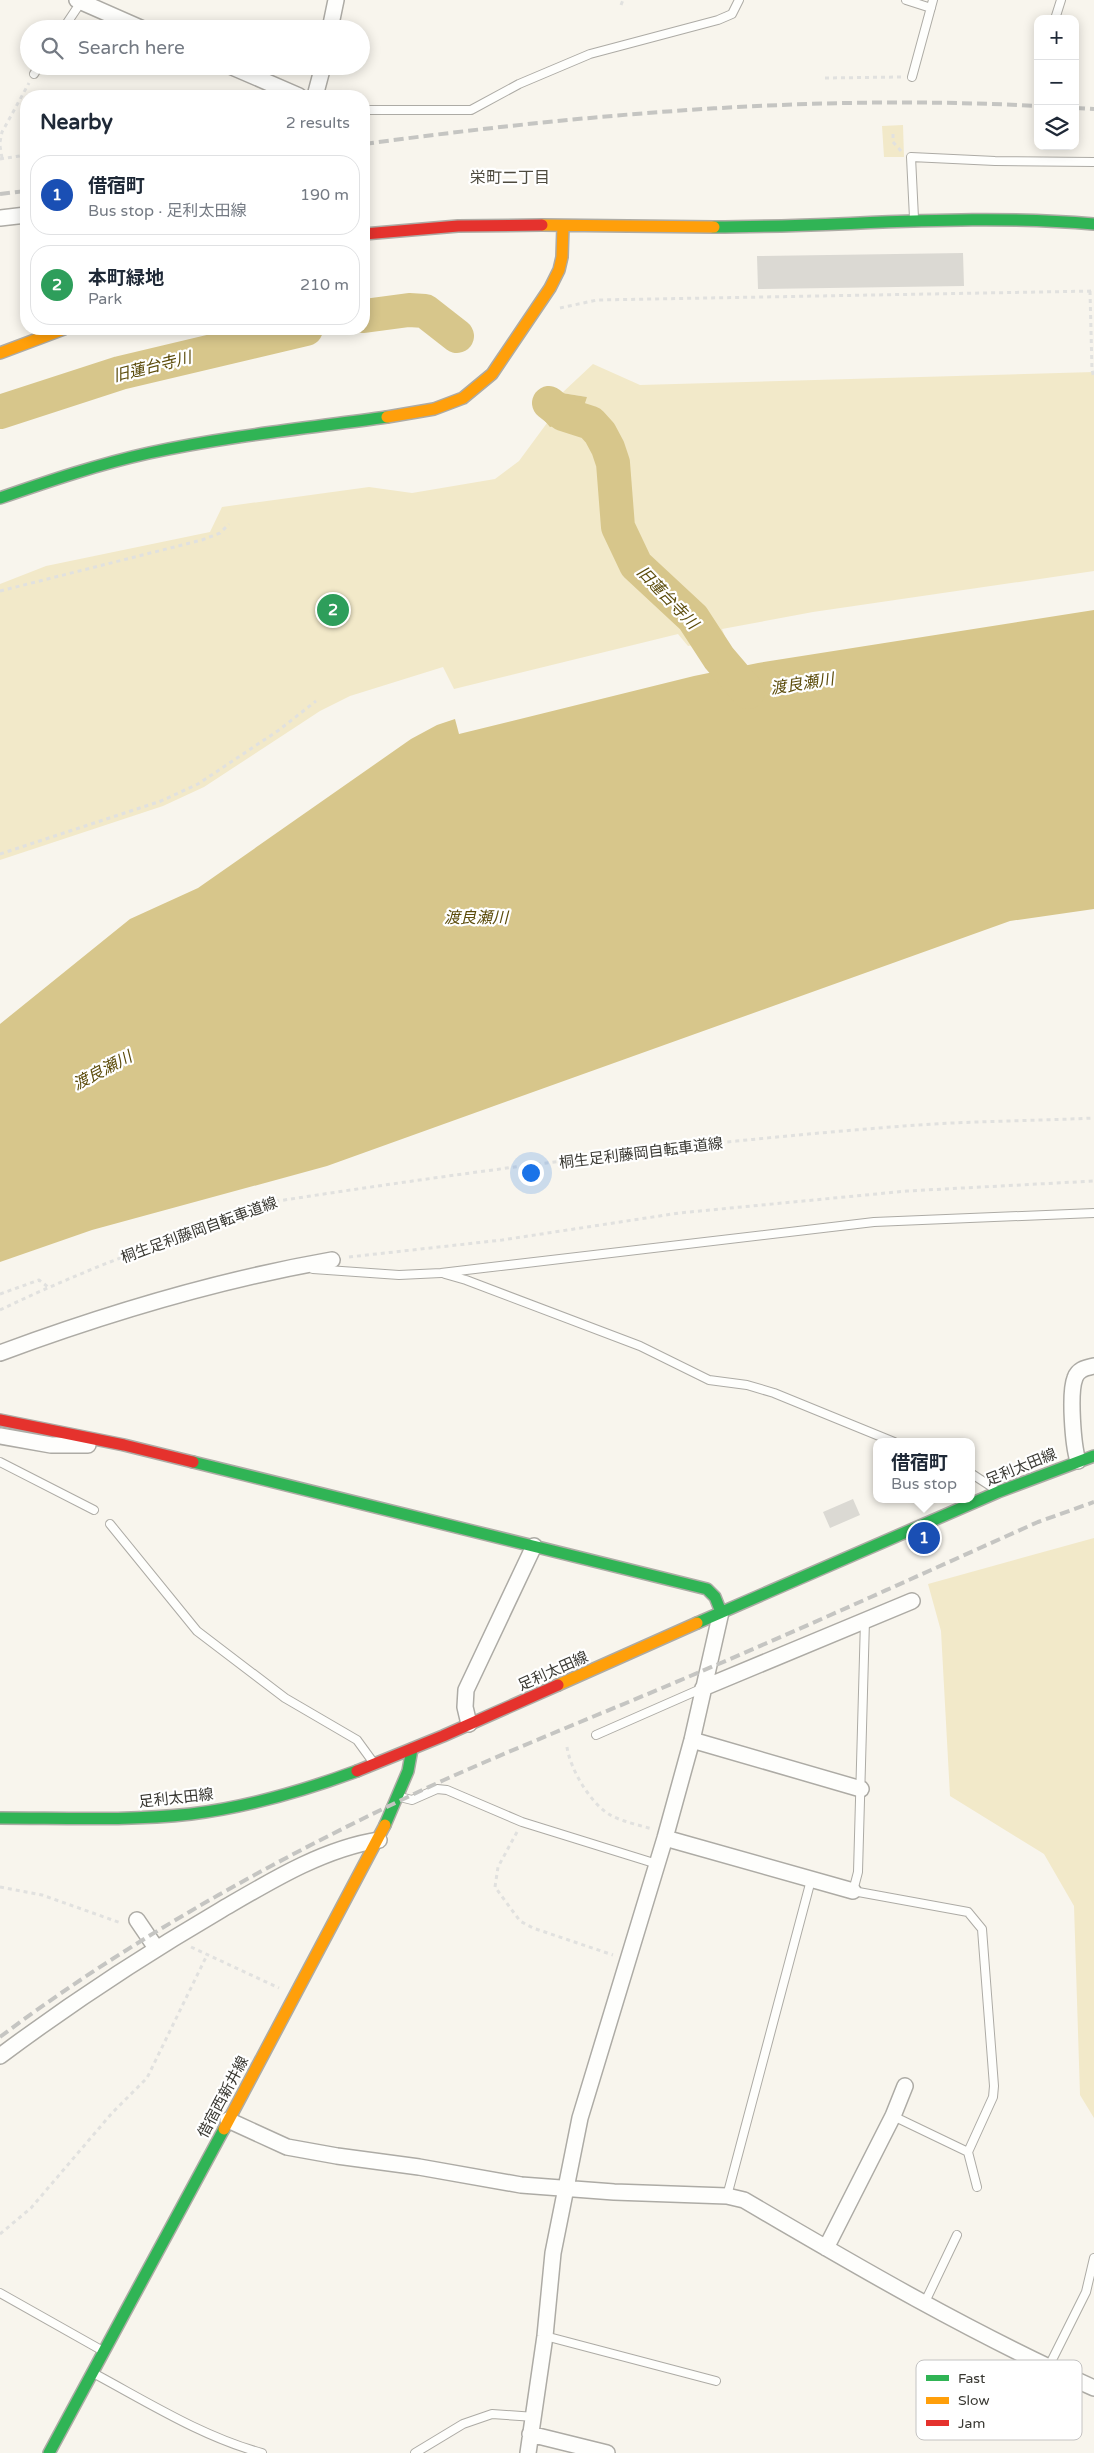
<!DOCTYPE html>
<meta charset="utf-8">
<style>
body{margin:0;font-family:"Varela Round","Noto Sans JP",sans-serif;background:#f2f2f3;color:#1f2937}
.controls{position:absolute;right:15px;top:15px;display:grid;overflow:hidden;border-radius:10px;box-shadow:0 2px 12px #0003}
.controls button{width:45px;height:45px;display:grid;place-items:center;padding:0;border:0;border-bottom:1px solid #e0e1e3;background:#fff;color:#1f2937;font:25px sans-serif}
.you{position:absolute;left:530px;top:1172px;width:18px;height:18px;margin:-12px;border:4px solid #fff;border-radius:50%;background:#1a73e8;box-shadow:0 0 0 8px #1a73e833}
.badge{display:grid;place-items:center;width:32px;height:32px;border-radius:50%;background:#1a73e8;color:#fff;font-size:16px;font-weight:700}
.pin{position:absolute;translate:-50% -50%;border:2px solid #fff;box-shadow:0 1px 5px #0006}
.popup{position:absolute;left:873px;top:1438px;width:102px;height:65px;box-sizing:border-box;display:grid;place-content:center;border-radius:10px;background:#fff;filter:drop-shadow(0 1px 4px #0005);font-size:16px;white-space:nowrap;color:#747a83}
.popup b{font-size:19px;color:#1f2937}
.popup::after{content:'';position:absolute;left:50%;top:100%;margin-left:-10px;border:10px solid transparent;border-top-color:#fff}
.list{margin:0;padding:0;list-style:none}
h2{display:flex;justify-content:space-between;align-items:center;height:65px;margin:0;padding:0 20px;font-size:21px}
h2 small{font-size:16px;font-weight:400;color:#747a83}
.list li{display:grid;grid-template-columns:32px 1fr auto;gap:15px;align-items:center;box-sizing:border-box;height:80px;margin:0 10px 10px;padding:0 10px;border:1px solid #e0e1e3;border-radius:20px}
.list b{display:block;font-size:19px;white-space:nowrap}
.list p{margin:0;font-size:16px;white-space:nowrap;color:#747a83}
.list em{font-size:16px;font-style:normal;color:#747a83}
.icon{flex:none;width:28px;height:28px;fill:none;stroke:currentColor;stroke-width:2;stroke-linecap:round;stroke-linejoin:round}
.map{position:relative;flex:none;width:1094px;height:2453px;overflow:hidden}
.search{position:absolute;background:#fff;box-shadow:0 2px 12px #0003;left:20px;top:20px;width:350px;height:55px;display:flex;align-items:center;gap:12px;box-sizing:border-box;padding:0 18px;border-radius:28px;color:#747a83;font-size:19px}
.panel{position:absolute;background:#fff;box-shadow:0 2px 12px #0003;left:20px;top:90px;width:350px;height:245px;border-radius:20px}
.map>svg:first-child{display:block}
.green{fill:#f2e9c9}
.water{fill:#d7c68b}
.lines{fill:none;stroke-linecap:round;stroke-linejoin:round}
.river{stroke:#d7c68b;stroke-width:34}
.building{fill:#dbd9d3}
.lane-casing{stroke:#adaba5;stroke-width:10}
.street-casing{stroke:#adaba5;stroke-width:18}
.fast-casing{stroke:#adaba5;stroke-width:14}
.slow-casing{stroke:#adaba5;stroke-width:14}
.jam-casing{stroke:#adaba5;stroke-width:14}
.path{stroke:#e1e1df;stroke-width:3;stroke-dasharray:4 4;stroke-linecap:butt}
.lane{stroke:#fefefc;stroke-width:8}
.street{stroke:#fefefc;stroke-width:15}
.fast{stroke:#30b455;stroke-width:11}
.slow{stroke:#ff9f0a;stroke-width:11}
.jam{stroke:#e5322d;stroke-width:11}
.rail{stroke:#c5c5c2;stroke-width:4;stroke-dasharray:10 5;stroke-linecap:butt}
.labels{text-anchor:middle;stroke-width:4.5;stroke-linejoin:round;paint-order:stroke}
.street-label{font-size:15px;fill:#393832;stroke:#fff}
.neighbourhood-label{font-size:16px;fill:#4e4b3f;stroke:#fff}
.water-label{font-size:16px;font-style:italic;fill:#5c4c0b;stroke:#fff}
.key{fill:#fff;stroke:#c4c3c2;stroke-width:1}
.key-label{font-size:14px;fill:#393832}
</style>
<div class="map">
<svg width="1094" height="2453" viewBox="0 0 1094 2453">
<rect width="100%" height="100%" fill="#f8f5ed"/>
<path class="green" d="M903,125l1,32h-20l-2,-31z
M593,364l47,21 454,-13v199l-281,41 -91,17 4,10 -38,7 -10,-12 -224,55 -11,-22 -93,29 -30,15 -116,76 -41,19 -163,54v-276l46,-18 164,-34 12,-25 147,-20 43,6 83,-14 24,-18 28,-38 4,4 13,-3 23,-27 -25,-4z
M1094,1538v580l-14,-23 -6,-189 -30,-52 -94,-58 -9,-165 -13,-47z"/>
<path class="water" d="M562,393l25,4 -9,27h-14l-14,3 -11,-13 14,-16z
M1094,610v299l-84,12 -683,245 -235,64 -92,32v-238l130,-105 68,-31 213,-149 26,-14 18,-6 4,15 235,-58 64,-13z"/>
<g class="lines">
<path class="river" d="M364,316l45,-6 16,1 32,25
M549,403l14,11 28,9 9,10 8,15 5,15 5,64 18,38 57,53 26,40 29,34
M0,412l120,-39 186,-44"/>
</g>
<path class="building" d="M963,253l1,33 -206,3 -1,-33z
M853,1499l7,16 -30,13 -7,-16z"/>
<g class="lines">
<g class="lane-casing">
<path id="lane" d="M906,0l25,8
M1055,19l6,-19
M63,29l18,-27
M34,74l5,-8
M912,77l21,-77
M364,110h107l48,-26 71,-30 128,-34 14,-6 7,-14
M914,218l-3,-61 84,4 99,1
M313,1269l86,6 42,-2 433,-51 220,-9
M445,1274l21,6 174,66 69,34 38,5 27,8 120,49
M0,1462l94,48
M972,1474l23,15
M110,1524l87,107 88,67 72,42 16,22
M865,1620l-7,252 -5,19 115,21 14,17 12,157 -1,11 -25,55
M596,1735l107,-47
M400,1797l12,3 25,-11 10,1 75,32 135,42
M893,2116l75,36 9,35
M727,2196l84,-316
M0,2293l103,58
M925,2302l32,-67
M545,2336l171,45
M1048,2368l38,-76 8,-34
M95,2374c54,29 108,63 167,79
M415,2453l48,-29 29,-10 43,3"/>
</g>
<g class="street-casing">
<path id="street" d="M77,0l66,29
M330,29l6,-29
M230,66l69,30
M315,96l8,-30
M0,218l26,-3
M0,1353c108,-40 218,-73 332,-93
M0,1436l51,9h37
M1078,1461c-5,-16 -9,-68 -3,-83 3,-9 11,-10 19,-12
M703,1688l209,-87
M469,1724l-4,-17 1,-17 68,-144
M692,1740l169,49
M665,1838l188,53
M137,1920l19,28
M0,2056c71,-53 144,-101 221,-146 48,-28 101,-61 158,-70
M228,2120l59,27 50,9 82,11 102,18 93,7 113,4 17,4c114,67 229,134 350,188
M826,2248l67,-132 12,-30
M530,2434l77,19
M528,2453l17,-117 8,-83 27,-135 85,-280 27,-98 29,-128"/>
</g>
<g class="fast-casing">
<path id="fast" d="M714,227c127,0 253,-14 380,-3
M0,498c49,-17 99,-34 149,-45 79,-17 159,-25 238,-36
M193,1462l514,127 8,8 6,15
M697,1623l301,-131 96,-36
M0,1818c64,0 128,3 191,-4 57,-7 112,-23 166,-43
M385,1825l23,-54 4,-22
M49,2453l175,-324"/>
</g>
<g class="slow-casing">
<path id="slow" d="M542,225l172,2
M0,353l64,-24
M387,417l47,-8 29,-11 29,-24 58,-86 9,-18 3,-13 1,-31
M558,1685l139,-62
M224,2129l161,-304"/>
</g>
<g class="jam-casing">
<path id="jam" d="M364,234l94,-8 84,-1
M0,1420l124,25 69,17
M357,1771l86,-35 115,-51"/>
</g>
<path class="path" d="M621,5l2,-5
M825,78l76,-1
M893,134v8l9,10
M0,142l2,-10 27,-49
M0,146l2,12
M0,159l26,-4
M1090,291l2,79 2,8
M560,308l37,-8 497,-9
M0,591l202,-51 18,-7 9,-9
M0,854l161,-53 37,-17 81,-54 37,-29
M349,1257l153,-17 177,-27 228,-22 187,-10
M0,1294l39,-14 9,7
M0,1310c89,-43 184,-77 278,-109 207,-32 417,-59 626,-75 63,-5 127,-5 190,-8
M567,1747c3,22 24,58 45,69 12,6 27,9 40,13
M517,1832l-19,35 -3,20 25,34 13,7 80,27
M0,1887l42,8 79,28
M191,1947l88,41
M0,2234l31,-26 81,-95 35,-35 60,-123"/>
<use href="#lane" class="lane"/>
<use href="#street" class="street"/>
<use href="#fast" class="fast"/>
<use href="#slow" class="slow"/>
<use href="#jam" class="jam"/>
<path class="rail" d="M1075,108l19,1
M364,144c222,-30 449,-50 674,-38
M0,194l26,-3
M0,2037c134,-101 292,-187 444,-257 85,-38 172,-72 258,-109 113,-48 224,-99 336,-149l56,-20"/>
</g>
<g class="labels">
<g class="street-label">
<text transform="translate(641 1153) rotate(-7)" y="5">桐生足利藤岡自転車道線</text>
<text transform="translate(199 1230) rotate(-20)" y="5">桐生足利藤岡自転車道線</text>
<text transform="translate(1021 1467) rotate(-22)" y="5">足利太田線</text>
<text transform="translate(553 1671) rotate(-24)" y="5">足利太田線</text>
<text transform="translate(176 1798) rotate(-6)" y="5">足利太田線</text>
<text transform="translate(223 2097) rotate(-62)" y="5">借宿西新井線</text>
</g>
<g class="neighbourhood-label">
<text x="510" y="183">栄町二丁目</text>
</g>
<g class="water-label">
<text transform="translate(152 366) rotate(-14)" y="6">旧蓮台寺川</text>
<text transform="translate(668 597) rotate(46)" y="6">旧蓮台寺川</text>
<text transform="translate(802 683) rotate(-9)" y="6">渡良瀬川</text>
<text x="476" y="923">渡良瀬川</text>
<text transform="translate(102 1070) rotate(-28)" y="6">渡良瀬川</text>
</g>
</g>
<rect x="916" y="2360" width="166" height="80" rx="8" class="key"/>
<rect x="926" y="2375" width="23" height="6" fill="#30b455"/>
<rect x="926" y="2397" width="23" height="7" fill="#ff9f0a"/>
<rect x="926" y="2420" width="23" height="6" fill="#e5322d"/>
<g class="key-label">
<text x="958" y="2383">Fast</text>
<text x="958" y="2405">Slow</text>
<text x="958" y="2428">Jam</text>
</g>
</svg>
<div class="controls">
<button>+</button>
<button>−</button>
<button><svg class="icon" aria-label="layers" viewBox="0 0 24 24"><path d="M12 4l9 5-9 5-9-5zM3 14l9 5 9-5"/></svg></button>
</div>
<div class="you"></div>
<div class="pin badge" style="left:924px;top:1538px;background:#1a4fb4">1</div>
<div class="popup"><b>借宿町</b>Bus stop</div>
<div class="pin badge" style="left:333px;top:610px;background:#2e9e5b">2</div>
<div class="search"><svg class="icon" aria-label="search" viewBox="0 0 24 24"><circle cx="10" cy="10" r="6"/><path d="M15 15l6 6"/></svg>Search here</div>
<section class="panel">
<h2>Nearby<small>2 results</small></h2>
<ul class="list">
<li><span class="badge" style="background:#1a4fb4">1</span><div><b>借宿町</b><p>Bus stop · 足利太田線</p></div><em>190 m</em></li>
<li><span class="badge" style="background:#2e9e5b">2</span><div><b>本町緑地</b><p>Park</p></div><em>210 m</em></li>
</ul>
</section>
</div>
